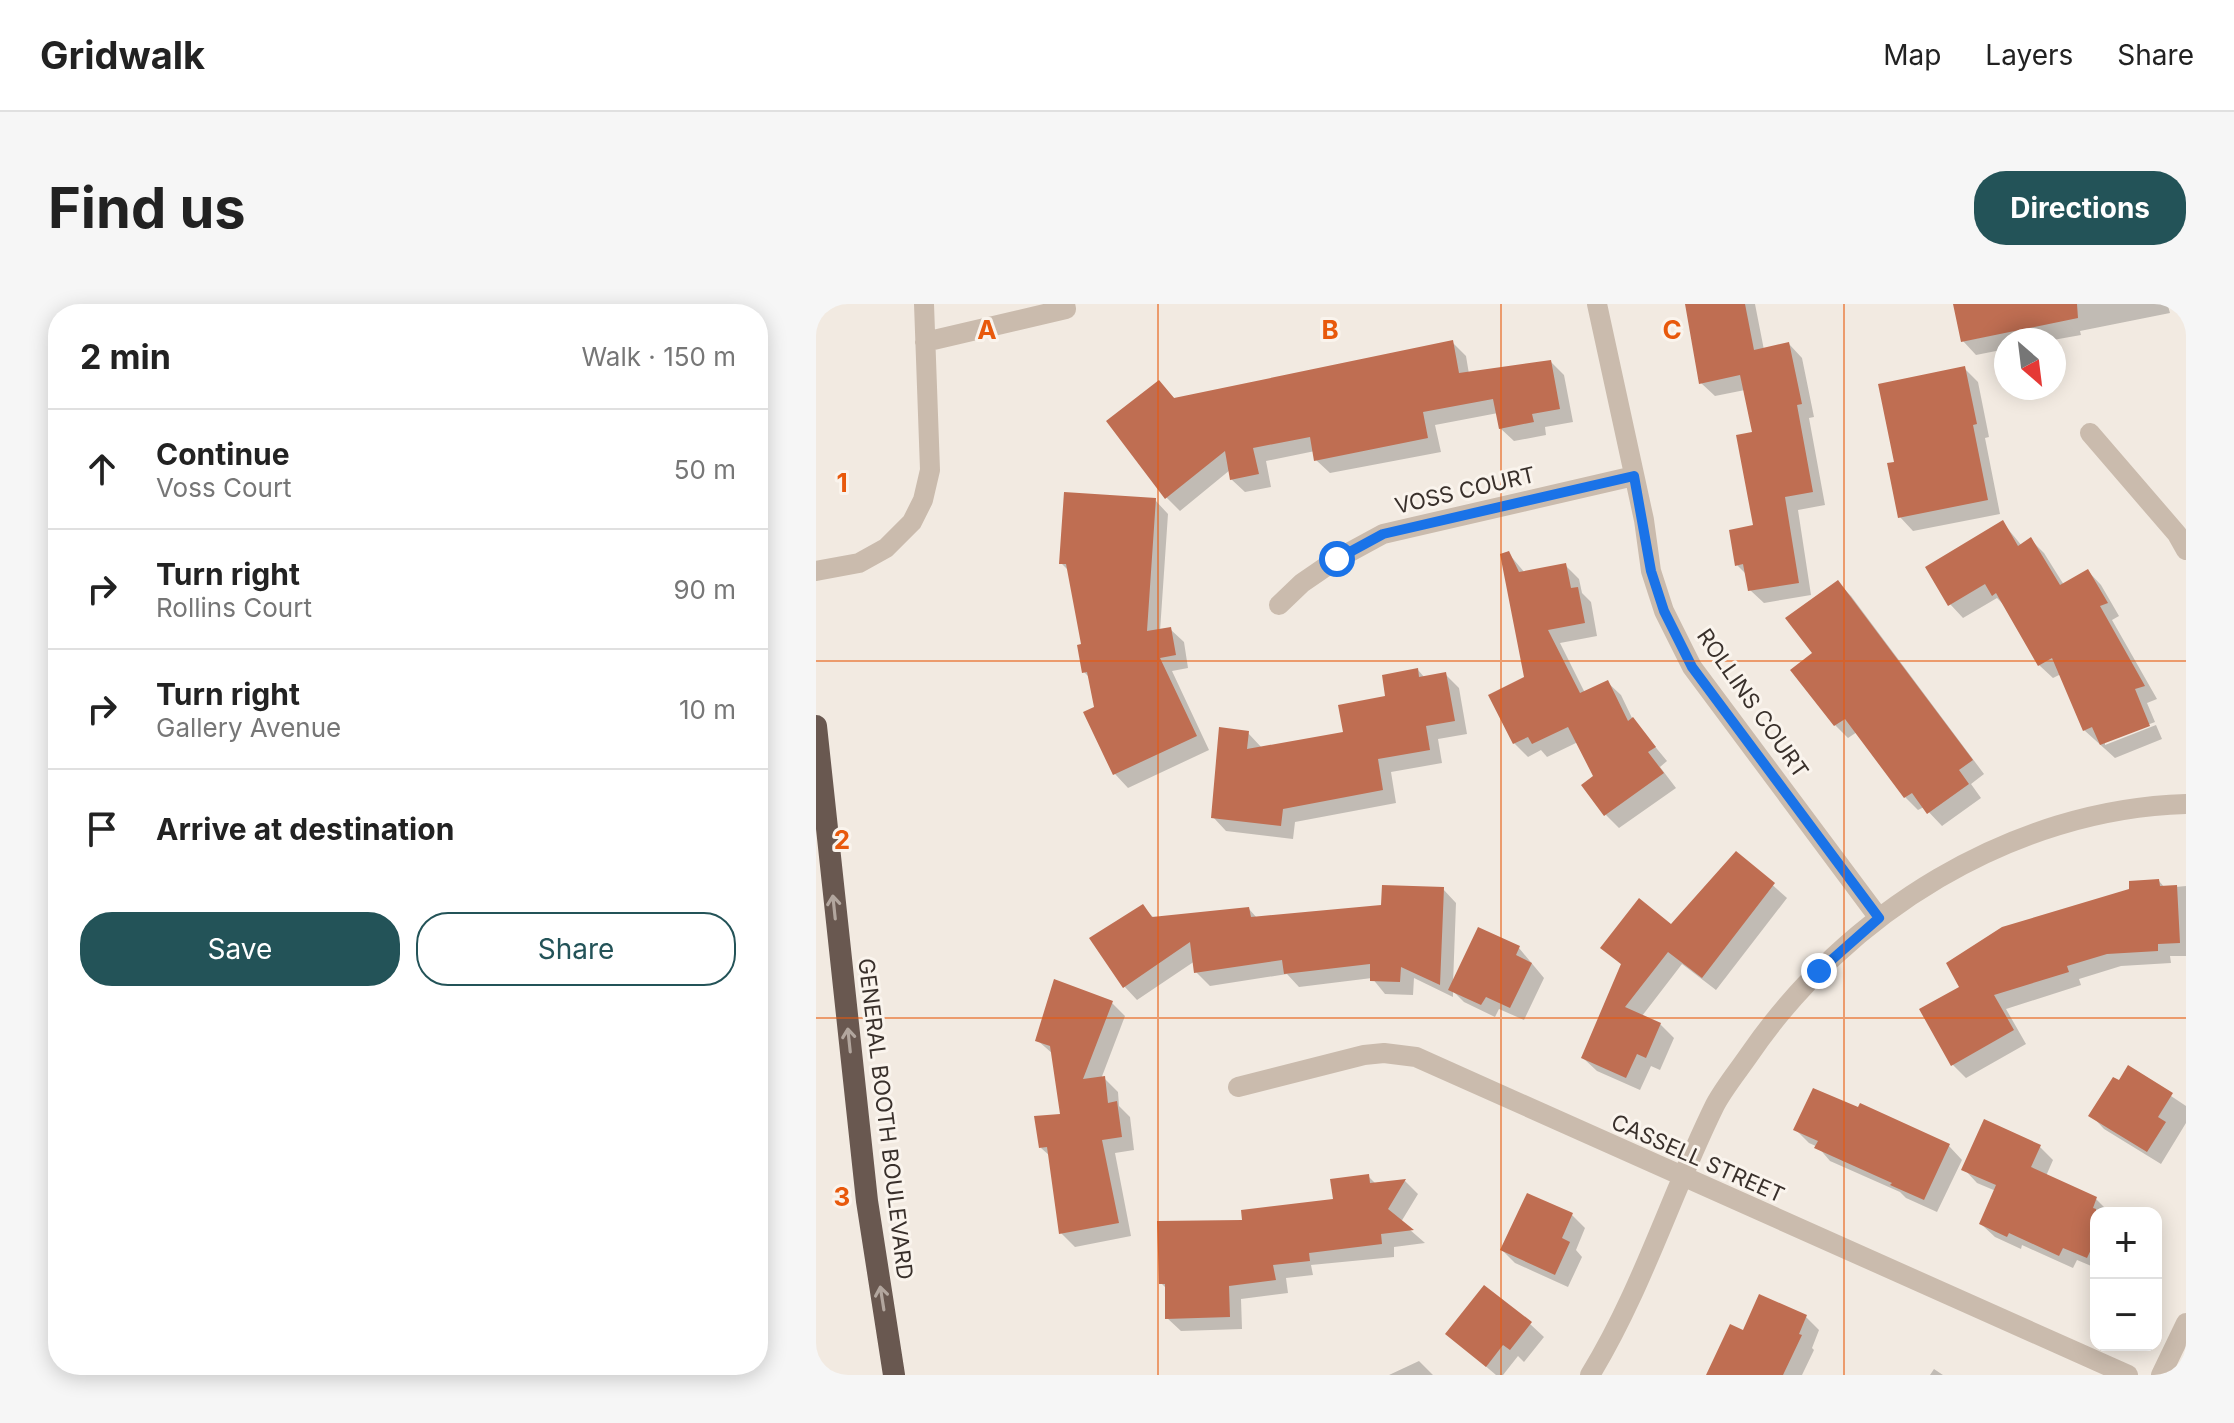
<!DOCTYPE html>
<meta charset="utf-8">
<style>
body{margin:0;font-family:Inter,sans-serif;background:#f6f6f6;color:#222}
.controls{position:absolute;right:24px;bottom:24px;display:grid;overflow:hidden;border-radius:16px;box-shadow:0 4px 20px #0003}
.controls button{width:72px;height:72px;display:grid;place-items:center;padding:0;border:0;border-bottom:2px solid #e0e0e0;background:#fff;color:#222;font:40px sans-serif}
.compass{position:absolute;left:1178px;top:24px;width:72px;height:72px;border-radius:50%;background:#fff;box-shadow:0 4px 20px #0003;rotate:152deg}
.stop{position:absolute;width:24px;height:24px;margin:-18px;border:6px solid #1a73e8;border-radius:50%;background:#fff}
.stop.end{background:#1a73e8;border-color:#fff;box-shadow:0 2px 8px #0008}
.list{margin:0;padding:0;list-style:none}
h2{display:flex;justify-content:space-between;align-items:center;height:104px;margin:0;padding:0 32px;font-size:34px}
h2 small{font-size:26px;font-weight:400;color:#767676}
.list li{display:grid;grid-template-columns:52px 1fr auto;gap:24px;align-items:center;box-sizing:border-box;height:120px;padding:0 32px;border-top:2px solid #e0e0e0}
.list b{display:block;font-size:30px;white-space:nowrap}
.list p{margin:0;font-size:26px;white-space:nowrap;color:#767676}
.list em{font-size:26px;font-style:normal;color:#767676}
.actions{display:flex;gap:16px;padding:24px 32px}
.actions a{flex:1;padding:18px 0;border:2px solid #235358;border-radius:32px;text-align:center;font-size:28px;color:#235358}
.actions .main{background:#235358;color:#fff}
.icon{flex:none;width:44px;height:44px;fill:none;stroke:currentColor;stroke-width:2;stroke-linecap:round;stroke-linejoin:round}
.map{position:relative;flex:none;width:1370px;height:1071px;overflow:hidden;border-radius:32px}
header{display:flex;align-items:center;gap:48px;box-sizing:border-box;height:112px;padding:0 40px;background:#fff;border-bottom:2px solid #e0e0e0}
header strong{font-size:38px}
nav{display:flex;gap:44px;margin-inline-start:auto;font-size:28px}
.intro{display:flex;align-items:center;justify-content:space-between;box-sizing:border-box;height:192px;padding:0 48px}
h1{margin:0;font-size:56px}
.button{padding:20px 36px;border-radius:32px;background:#235358;color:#fff;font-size:28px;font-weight:700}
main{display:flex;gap:48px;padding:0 48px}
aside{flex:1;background:#fff;border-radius:32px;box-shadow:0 4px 20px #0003}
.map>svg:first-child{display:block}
.shadow{fill:#0003}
.building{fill:#bf6e52}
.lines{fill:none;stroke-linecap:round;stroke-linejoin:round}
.service{stroke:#cabbad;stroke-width:20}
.minor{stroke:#cabbad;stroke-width:20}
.trunk{stroke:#695850;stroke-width:22}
.oneway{stroke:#b2a69e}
.route{stroke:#1a73e8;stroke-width:10}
.grid{fill:none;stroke:#e8590c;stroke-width:2;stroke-opacity:0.55}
.labels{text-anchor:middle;stroke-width:6;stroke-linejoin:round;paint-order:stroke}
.street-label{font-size:22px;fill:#39302b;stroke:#faf4ed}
.grid-label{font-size:26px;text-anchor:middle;font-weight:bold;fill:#e8590c;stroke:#faf4ed;stroke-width:6;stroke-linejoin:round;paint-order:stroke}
</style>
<header>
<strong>Gridwalk</strong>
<nav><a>Map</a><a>Layers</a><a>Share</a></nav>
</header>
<div class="intro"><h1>Find us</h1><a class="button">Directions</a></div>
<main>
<aside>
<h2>2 min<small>Walk · 150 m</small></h2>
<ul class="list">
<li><svg class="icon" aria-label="ahead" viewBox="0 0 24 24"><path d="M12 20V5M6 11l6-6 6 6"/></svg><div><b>Continue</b><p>Voss Court</p></div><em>50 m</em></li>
<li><svg class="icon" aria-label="right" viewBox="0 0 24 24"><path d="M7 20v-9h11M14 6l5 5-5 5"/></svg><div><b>Turn right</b><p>Rollins Court</p></div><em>90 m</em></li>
<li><svg class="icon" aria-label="right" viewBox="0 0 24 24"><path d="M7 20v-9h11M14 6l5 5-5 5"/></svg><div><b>Turn right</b><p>Gallery Avenue</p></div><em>10 m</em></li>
<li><svg class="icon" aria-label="arrive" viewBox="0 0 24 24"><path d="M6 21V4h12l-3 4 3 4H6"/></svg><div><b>Arrive at destination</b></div></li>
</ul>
<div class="actions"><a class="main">Save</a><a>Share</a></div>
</aside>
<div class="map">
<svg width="1370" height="1071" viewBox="0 0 1370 1071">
<rect width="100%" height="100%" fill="#f2eae1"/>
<path class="shadow" d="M871,0h68l9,46 25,-6 13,14 12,59 -5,1 16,87 -27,5 13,85 -47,8 -14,-13 -3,-15 -10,-10 18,-38v-93l-10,-44 -30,6 -14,-13z
M1139,0h220l-7,2 2,7 -90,18 1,4 -28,5h-47v9l-30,6 -13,-14z
M636,38l14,14 3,18 82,-12 13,13 9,47 -28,5 1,8 -32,6 -14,-13 -2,-15 -63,12 6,27 -111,21 -14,-13 -1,-9 -49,10 5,26 -26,5 -14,-13 -1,-9 -50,41 -14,-14 -7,-115 17,18z
M1148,64l14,14 11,55 -4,1 15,76 -87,17 -13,-14 -4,-54z
M339,196l13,14 -8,117 10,-2 14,13 4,26 -16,3 37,79 -81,38 -13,-14 -29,-61 10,-5 -6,-30 -6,-6v-27l-15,-74 -8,-8z
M1187,219l19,23 9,-6 13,13 20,32 24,-14 13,14 18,31 -7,4 45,79 -10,4 8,19 -50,19v4l51,-20 6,14 -47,19 -31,-28 -23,-56 -8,4 -14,-13 -33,-58 -9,-9 -34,20 -13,-14z
M693,250l16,19 40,-8 14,14 3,14 9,9 6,34 -37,7 25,50 22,-11 14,13 12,25 34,41 -7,6 16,21 -57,40 -13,-13 -10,-39 -18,-34 -31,15 -6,-7 -13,7 -14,-14 12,-65z
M1022,279l13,13 133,178 -13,10 10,14 -39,28 -18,-19 -6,3 -13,-13 -48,-65 -9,6 -13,-13 -20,-71z
M602,366l7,8 20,-4 14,14 8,46 -29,5 4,24 -51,9 5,31 -101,19 -2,17 -67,-8 -13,-14 35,-84 14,15 84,-15z
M921,549l50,45 -71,92 -34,-26 -40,52 18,8 14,14 -14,32 -9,-4 -11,24 -43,-19 -14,-13 40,-92 -20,-18 69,-22z
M1343,577l6,7 21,-2v70h-16l1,7 -50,3 -42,13 2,6 -75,24 20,35 -60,34 -13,-13 -31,-55z
M627,585l13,14 -3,81 66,-36 25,30 -20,42 -25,-11 -4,8 -31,-15 -11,-11v6l-39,-19 -1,17 -28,-1 -13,-16 -73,9 -12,-13 -77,12 -14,-14 -1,-11 -58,39 -13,-14 19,-79 12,12 94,-10 8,9 126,-11z
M296,699l13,13 -24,63 3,-1 14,14 1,14 11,11 4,33 -19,3 16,83 -56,11 -14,-14 -11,-77 -9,-8 21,-32 -9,-62 -16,-14z
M1313,764l57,38v17l-25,41 -57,-35 -13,-14z
M979,825l154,17 13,14 -25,52 -31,-14 -6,-6 -70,-31 -12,-14 -9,-4z
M1223,842l14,14 -7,16 50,23 13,13 -13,1v55l-19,-8 -4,8 -51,-23 -1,4 -26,-12 -14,-13 15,-33 -19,-8 -13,-14z
M552,872l9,9 28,-4 13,13 -17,28 24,21 -31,4v10l-83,8 2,10 -27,3 2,15 -47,6 1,30 -61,2 -14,-13v-29l-6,-6 174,-82z
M756,911l13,13 -9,22 6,7 -14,30 -53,-24 -13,-13z
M990,1013l13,13 -7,18 2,2 -12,25h-95l37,-42z
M714,1020l14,13 -20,25 -6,-6 -15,19h-7l-48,-41z
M603,1057l14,14h-44z
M1118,1065l9,6h-13z"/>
<path class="building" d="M869,0h60l9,46 35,-8 13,62 -5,1 16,87 -28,5 14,86 -51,8 -5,-27 -8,2 -6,-36 24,-5 -17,-90 16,-3 -12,-57 -41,9z
M1137,0h124l1,14 -117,24z
M637,36l6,33 92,-13 9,49 -28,5 2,8 -35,7 -6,-30 -70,13 5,26 -114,23 -4,-24 -57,11 6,26 -29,6 -5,-29 -60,48 -59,-78 53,-41 15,18z
M1149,62l12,58 -4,1 15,75 -90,18 -11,-55 7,-1 -16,-78z
M248,188l92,6 -9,133 24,-4 5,28 -16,3 37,78 -84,39 -30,-63 11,-5 -7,-35 -5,1 -5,-28 4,-1 -15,-80h-7z
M1187,216l15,26 13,-9 29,48 28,-16 20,34 -8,3 45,80 -10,3 15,37 -50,19 -8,-18 -9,4 -31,-73 -14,8 -42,-73 -4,3 -7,-12 -37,22 -23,-39z
M693,247l10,21 47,-9 5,25 7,-1 7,36 -37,7 32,63 28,-13 20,41 5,-4 23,30 -8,5 16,21 -60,43 -23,-31 12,-9 -25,-49 -36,17 -4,-7 -15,7 -25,-49 36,-18 -24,-123z
M1022,276l135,180 -14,10 10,14 -42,30 -15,-21 -8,5 -59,-79 -11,7 -44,-56 22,-17 -27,-35z
M602,364l1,9 27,-5 9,49 -29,5 4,24 -52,9 5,31 -100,19 -2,17 -70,-8 8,-91 30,4 -2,18 96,-17 -5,-27 47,-9 -3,-21z
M920,547l39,32 -73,95 -34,-26 -43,55 36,16 -15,35 -9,-4 -11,24 -45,-20 40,-94 -21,-16 39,-50 32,26z
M1343,575l1,7 17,-1 3,58 -22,1v7l-51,3 -40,12 2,6 -75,23 20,35 -63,36 -32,-57 40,-22 -13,-24 56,-36 127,-38v-8z
M566,581l62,2 -4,98 -39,-18 -1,15 -30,-1v-17l-86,10 -2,-14 -88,13 -4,-31 -67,46 -34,-50 54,-34 9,13 97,-10 2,10 130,-12z
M662,623l42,19 -4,9 16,8 -22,45 -24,-11 -5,8 -33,-15z
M238,675l59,22 -30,78 22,-3 3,27 9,-2 5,36 -20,3 17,83 -60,11 -12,-87 -8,1 -5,-32 26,-2 -10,-68 -15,-5z
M1312,761l45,28 -15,24 8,5 -19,30 -59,-36 25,-39 6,3z
M997,784l45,19 2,-4 90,41 -26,56 -34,-15 2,-2 -78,-35 4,-7 -25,-11z
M1168,815l57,26 -10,22 66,30 -4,11 3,1v30l-9,19 -24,-10 -4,8 -50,-23 -2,4 -28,-13 17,-39 -35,-15z
M553,870l1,9 36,-4 -18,30 26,21 -33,4 1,10 -73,9 1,8 -37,4 3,15 -47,6 1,31 -65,2v-35h-6l-2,-63 85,-1 -1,-10 92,-11 -3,-20z
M711,889l46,20 -11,25 8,4 -15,33 -55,-25z
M668,981l48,37 -22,28 -7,-5 -17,22 -41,-33z
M943,990l48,21 -8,19 3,1 -19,40h-77l24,-51 13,6z"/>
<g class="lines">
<path class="service" d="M109,38l141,-33 -1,-5
M0,267l43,-8 27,-15 26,-26 11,-22 7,-30 -6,-166"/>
<path class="minor" d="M781,0l47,216 7,51 13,40 28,56 187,251
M1274,129l87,101 9,16
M463,301l23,-22 35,-24 46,-25 251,-58
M422,783l126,-32 20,-2 32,4 712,318
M774,1071c52,-85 81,-181 125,-270 9,-17 23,-34 34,-50 97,-142 263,-246 437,-251
M1345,1071l25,-52"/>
<path class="trunk" d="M0,422l51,475 27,174"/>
</g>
<defs><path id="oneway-shaft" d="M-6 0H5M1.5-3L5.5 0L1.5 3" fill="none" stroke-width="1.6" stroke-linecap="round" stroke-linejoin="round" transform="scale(2)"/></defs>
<g class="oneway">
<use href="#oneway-shaft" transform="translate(18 603) rotate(-96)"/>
<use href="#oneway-shaft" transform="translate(33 736) rotate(-96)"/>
<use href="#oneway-shaft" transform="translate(66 994) rotate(-99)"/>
</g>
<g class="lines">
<path class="route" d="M521,255l46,-25 251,-58 17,95 13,40 28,56 187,251 -60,53"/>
</g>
<path class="grid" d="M342,0v1071M685,0v1071M1028,0v1071M0,357h1370M0,714h1370"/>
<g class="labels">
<g class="street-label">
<text transform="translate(649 186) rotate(-13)" y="8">VOSS COURT</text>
<text transform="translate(937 399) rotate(55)" y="8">ROLLINS COURT</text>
<text transform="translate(70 815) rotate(83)" y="8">GENERAL BOOTH BOULEVARD</text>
<text transform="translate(882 854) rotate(24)" y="8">CASSELL STREET</text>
</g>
</g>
<g class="grid-label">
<text x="171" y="35">A</text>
<text x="514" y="35">B</text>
<text x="856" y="35">C</text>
<text x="26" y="188">1</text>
<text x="26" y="545">2</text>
<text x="26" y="902">3</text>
</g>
</svg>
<div class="controls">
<button>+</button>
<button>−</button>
</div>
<svg class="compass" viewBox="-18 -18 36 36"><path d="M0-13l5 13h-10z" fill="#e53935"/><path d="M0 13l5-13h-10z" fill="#767676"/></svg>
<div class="stop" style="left:521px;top:255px"></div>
<div class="stop end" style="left:1003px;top:667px"></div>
</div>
</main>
